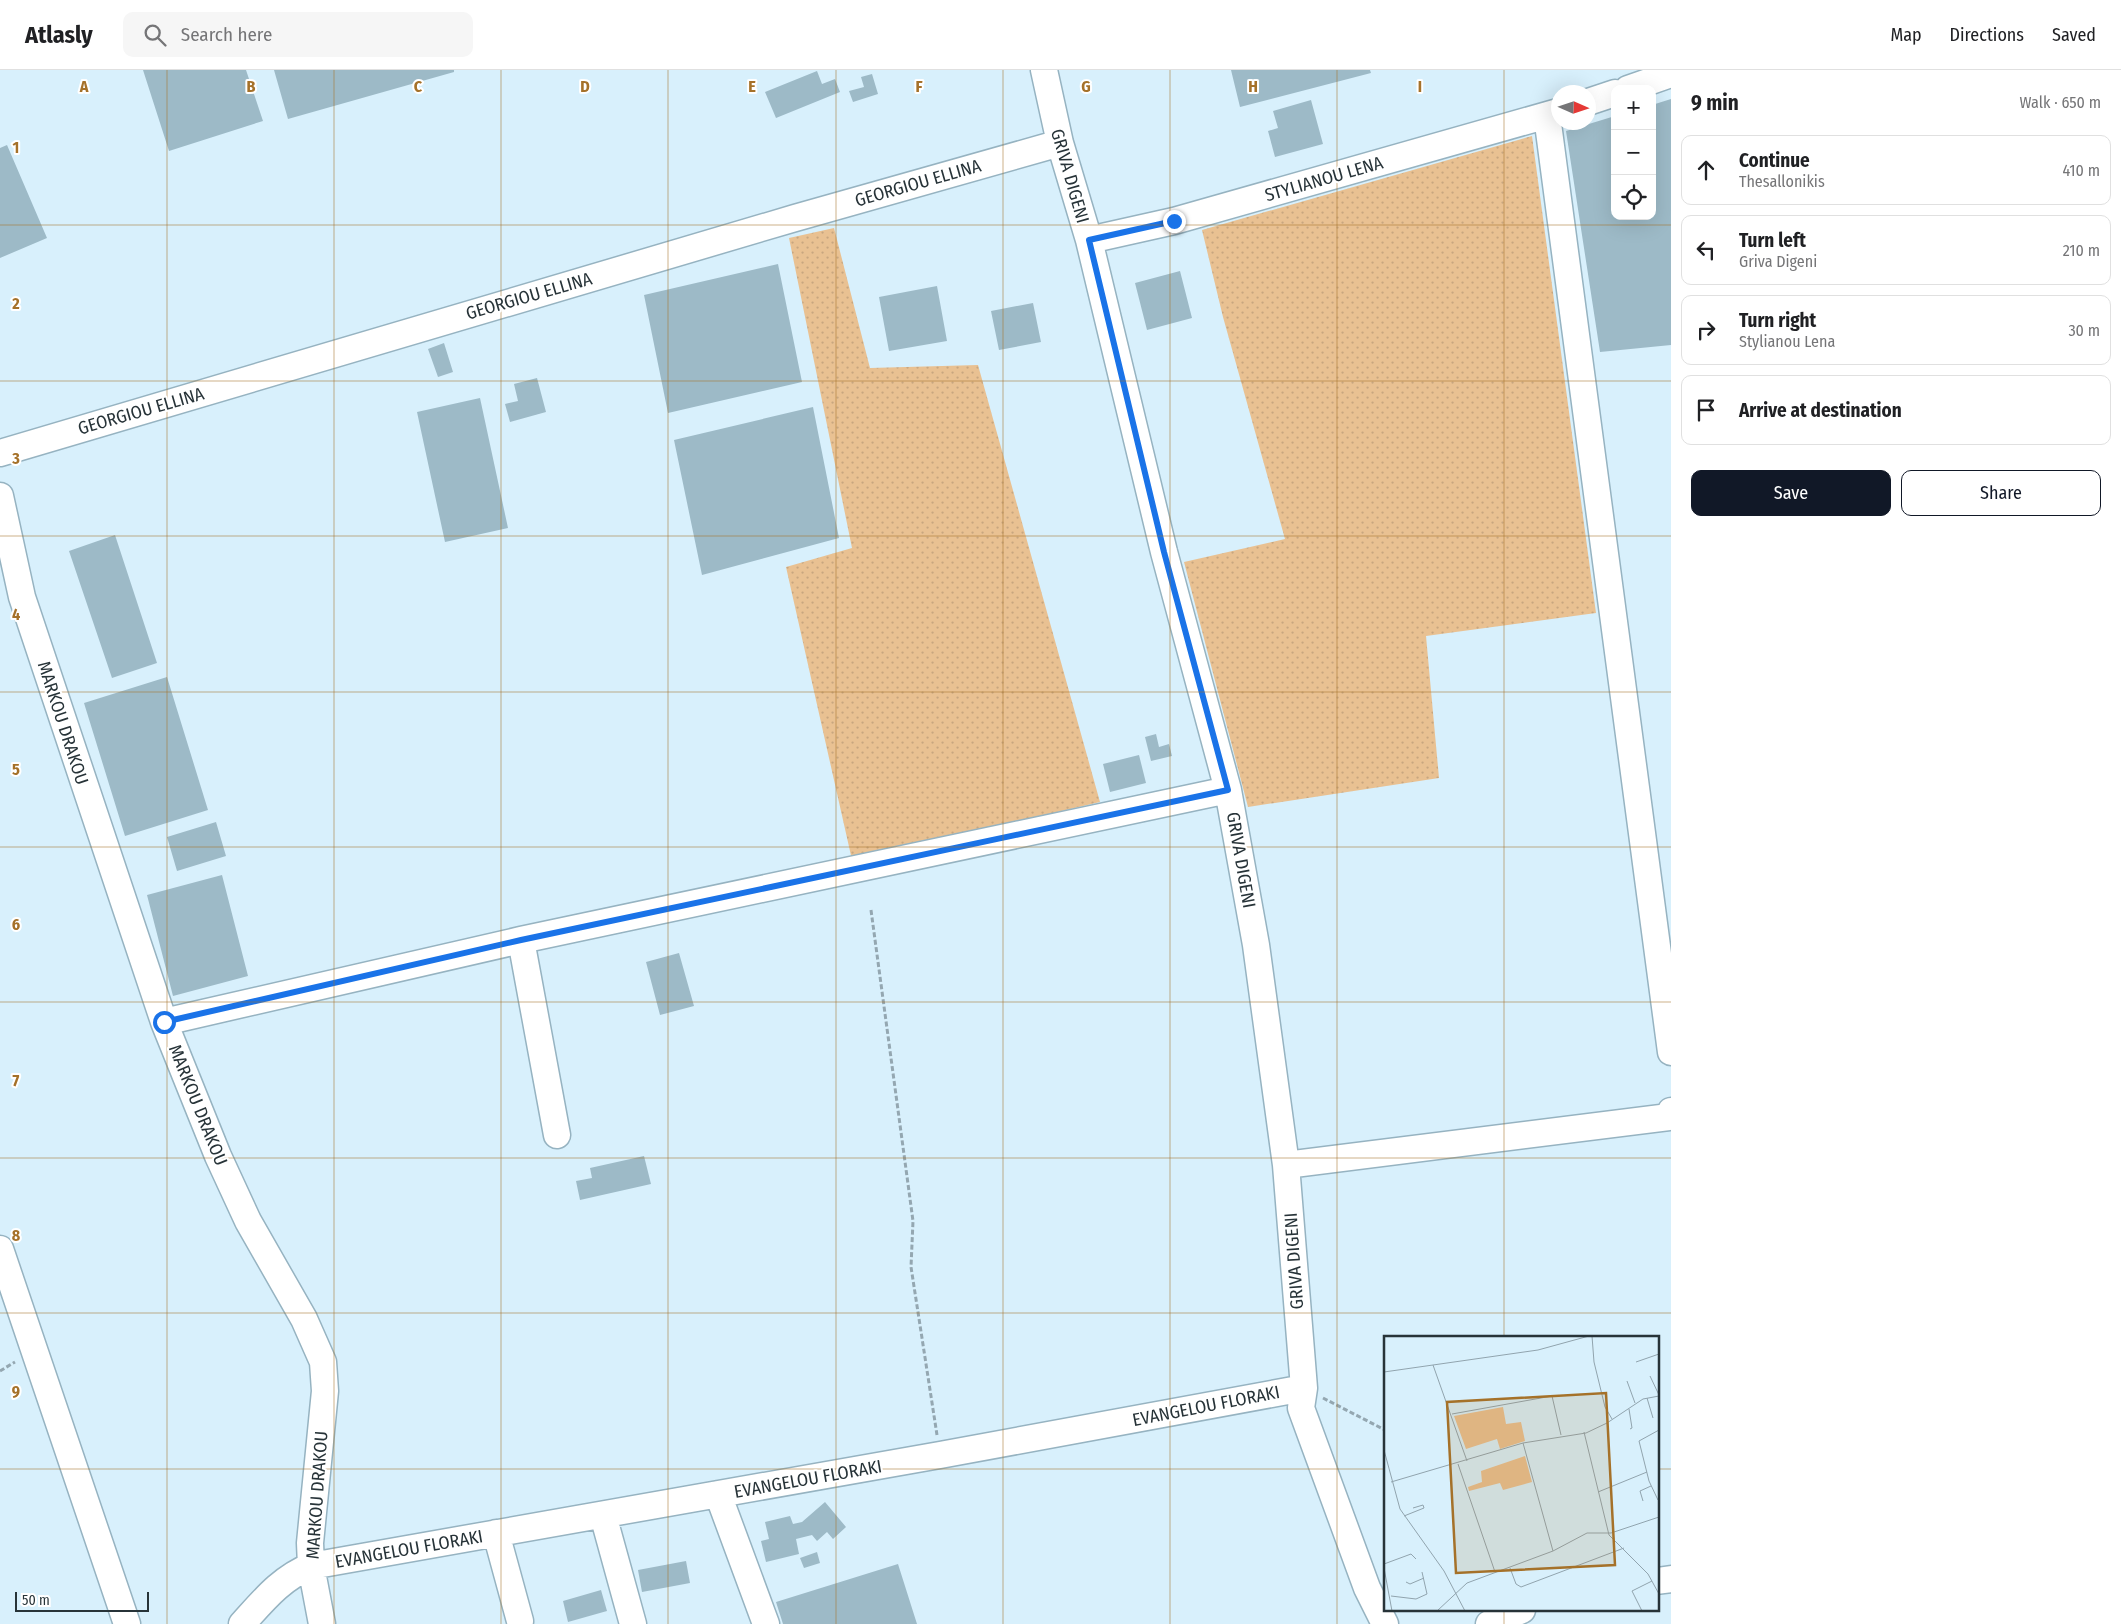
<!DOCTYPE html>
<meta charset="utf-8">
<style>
body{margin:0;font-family:"Fira Sans Condensed",sans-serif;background:#f6f6f6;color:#202124}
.controls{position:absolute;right:15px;top:15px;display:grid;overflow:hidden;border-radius:10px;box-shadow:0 5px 20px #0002}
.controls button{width:45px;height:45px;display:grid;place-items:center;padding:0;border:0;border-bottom:1px solid #e0e0e0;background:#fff;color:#202124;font:25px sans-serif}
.compass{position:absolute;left:1551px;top:15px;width:45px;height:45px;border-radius:50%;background:#fff;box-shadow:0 5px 20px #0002;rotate:93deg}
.scale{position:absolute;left:15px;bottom:12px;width:134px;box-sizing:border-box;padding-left:5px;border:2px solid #273338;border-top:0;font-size:14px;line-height:18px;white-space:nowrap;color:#273338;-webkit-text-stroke:4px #fff;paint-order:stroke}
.stop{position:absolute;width:15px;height:15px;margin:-11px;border:4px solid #1a73e8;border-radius:50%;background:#fff}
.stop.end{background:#1a73e8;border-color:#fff;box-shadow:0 1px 5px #0008}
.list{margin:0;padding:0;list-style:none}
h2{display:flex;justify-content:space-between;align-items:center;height:65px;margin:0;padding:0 20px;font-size:21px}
h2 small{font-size:16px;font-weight:400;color:#757577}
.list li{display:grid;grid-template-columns:32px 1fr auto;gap:15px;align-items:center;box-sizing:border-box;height:70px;margin:0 10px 10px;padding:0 10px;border:1px solid #e0e0e0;border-radius:10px}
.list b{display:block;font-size:19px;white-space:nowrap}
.list p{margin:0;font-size:16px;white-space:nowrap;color:#757577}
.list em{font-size:16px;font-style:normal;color:#757577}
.actions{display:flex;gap:10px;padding:15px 20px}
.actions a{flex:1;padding:11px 0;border:1px solid #111827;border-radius:10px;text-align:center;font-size:18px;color:#111827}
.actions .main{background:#111827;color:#fff}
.icon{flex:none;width:28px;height:28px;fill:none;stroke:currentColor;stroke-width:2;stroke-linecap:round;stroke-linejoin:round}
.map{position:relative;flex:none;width:1671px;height:1554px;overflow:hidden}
header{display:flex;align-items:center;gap:30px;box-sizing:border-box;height:70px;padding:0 25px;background:#fff;border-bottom:1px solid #e0e0e0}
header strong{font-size:24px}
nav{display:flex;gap:28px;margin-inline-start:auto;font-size:18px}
.search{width:350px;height:45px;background:#f6f6f6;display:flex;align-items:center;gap:12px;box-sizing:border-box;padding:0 18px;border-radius:10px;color:#757577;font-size:19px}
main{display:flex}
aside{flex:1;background:#fff}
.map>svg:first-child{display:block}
.grass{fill:url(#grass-dots)}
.building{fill:#9dbac7}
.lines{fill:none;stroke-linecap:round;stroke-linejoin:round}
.minor-casing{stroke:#96b3c1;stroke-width:29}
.path{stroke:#94a7b1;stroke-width:3;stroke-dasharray:5 2.5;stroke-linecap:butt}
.minor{stroke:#fff;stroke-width:26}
.route{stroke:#1a73e8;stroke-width:6}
.grid{fill:none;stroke:#a57129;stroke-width:1;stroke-opacity:0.55}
.labels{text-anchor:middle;stroke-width:4;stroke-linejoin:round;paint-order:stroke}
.street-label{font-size:18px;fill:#273338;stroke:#fff}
.inset-road{fill:none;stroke:#91a4ae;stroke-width:1}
.view{fill:#a57129;fill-opacity:0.15;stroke:#a57129;stroke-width:2.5}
.inset-edge{fill:none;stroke:#273338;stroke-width:2.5}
.grid-label{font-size:16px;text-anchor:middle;font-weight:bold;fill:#a57129;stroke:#fff;stroke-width:4;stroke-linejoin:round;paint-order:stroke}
</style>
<header>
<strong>Atlasly</strong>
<div class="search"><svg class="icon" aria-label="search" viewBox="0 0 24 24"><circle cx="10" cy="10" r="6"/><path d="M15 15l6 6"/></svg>Search here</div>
<nav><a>Map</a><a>Directions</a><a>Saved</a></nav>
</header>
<main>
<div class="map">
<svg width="1671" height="1554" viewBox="0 0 1671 1554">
<defs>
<pattern id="grass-dots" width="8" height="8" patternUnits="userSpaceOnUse" patternTransform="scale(1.25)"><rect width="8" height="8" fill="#e9c192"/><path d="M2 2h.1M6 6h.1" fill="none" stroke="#c8a67f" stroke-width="1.8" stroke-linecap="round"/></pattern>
</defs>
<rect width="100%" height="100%" fill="#d8f0fc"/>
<path class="grass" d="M1532,66l64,477 -170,23 13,142 -191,29 -64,-245 101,-23 -62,-222 -21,-87z
M834,158l36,140 108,-3 122,437 -248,58 -66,-293 66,-19 -63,-310z"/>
<path class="building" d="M143,0h103l17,51 -94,30z
M274,0h180v2l-166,47z
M1231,0h139l1,3 -131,34z
M817,1l5,13 13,-5 5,13 -64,26 -11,-26z
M872,4l6,20 -25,8 -4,-11 15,-4 -3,-10z
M1671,29v246l-71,7 -34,-221 49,-15v100h37v-111z
M1311,30l12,44 -48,13 -7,-26 10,-3 -5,-17z
M7,75l40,93 -47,20v-110z
M778,194l24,118 -134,31 -24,-118z
M1180,201l12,47 -45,12 -12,-47z
M937,216l10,55 -58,10 -10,-54z
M1033,233l8,39 -42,8 -8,-39z
M444,273l9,29 -15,5 -10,-28z
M537,308l9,34 -36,10 -5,-18 13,-3 -4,-17z
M480,328l28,130 -63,14 -28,-130z
M813,337l26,131 -137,37 -28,-135z
M115,465l42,128 -45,15 -43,-127z
M167,607l41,133 -83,26 -41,-133z
M1156,664l3,13 10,-3 3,12 -21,5 -6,-24z
M1139,685l7,28 -36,9 -7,-28z
M216,752l10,34 -49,15 -10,-34z
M222,805l26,101 -75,20 -26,-101z
M679,883l15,53 -34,9 -14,-53z
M644,1086l7,28 -71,16 -4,-19 16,-3 -2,-10z
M825,1432l21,25 -13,12 -6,-7 -10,9 -5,-6 -16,4 3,15 -33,8 -5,-21 8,-2 -4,-17 25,-6 3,8 9,-2z
M817,1482l3,11 -16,5 -4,-10z
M686,1491l4,22 -48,9 -4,-22z
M898,1494l19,60h-134l-7,-22z
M601,1520l6,21 -39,11 -5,-21z"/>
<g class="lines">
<g class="minor-casing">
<path id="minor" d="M1044,0l16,73 29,97 75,312 64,238 28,155 30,220 18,223 -3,20 66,180 18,36
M1628,19l43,-15
M1588,32l27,-9
M1547,46l124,936
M1089,170l85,-19 384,-109
M0,383l795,-235 265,-75
M0,426l22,101 142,425 54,134 30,65 56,98 19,43 2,29 -15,152 1,23 11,58
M521,870l36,195
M164,952l357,-82 707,-150
M1286,1095l383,-48 2,-6
M0,1179l127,375
M718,1424l48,130
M603,1445l30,109
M496,1463l24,88
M1657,1511l14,-2
M242,1554c21,-23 39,-46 69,-58l629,-111 364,-67
M1489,1554l33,-14"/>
</g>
<path class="path" d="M871,840l42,311 -2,46 26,168
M0,1301l15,-9
M1323,1328l62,32"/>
<use href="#minor" class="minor"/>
</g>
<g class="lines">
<path class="route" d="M164,952l357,-82 707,-150 -64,-238 -75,-312 85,-19"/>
</g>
<path class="grid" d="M167,0v1554M334,0v1554M501,0v1554M668,0v1554M836,0v1554M1003,0v1554M1170,0v1554M1337,0v1554M1504,0v1268M0,155h1671M0,311h1671M0,466h1671M0,622h1671M0,777h1671M0,932h1671M0,1088h1671M0,1243h1671M0,1399h1385M1657,1399h14M1504,1540v14"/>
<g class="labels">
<g class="street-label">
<text transform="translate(1070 106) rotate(74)" y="6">GRIVA DIGENI</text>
<text transform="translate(1324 109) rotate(-16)" y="6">STYLIANOU LENA</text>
<text transform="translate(918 113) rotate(-16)" y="6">GEORGIOU ELLINA</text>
<text transform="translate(529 226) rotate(-16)" y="6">GEORGIOU ELLINA</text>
<text transform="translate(141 341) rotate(-16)" y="6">GEORGIOU ELLINA</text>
<text transform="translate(63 653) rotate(72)" y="6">MARKOU DRAKOU</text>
<text transform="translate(1241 790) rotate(80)" y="6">GRIVA DIGENI</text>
<text transform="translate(198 1035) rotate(68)" y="6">MARKOU DRAKOU</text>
<text transform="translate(1294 1191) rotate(-94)" y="6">GRIVA DIGENI</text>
<text transform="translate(1206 1336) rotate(-11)" y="6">EVANGELOU FLORAKI</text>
<text transform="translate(808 1409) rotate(-10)" y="6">EVANGELOU FLORAKI</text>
<text transform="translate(317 1425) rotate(-86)" y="6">MARKOU DRAKOU</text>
<text transform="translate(409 1479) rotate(-10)" y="6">EVANGELOU FLORAKI</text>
</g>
</g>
<g transform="translate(1384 1266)">
<rect width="275" height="275" fill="#d8f0fc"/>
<path d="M119,71l3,17 15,-2 4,19 -25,8 -3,-10 -31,10 -12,-33zM141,120l7,26 -29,8 -3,-7 -31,8 -1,-4 14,-5 -1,-11z" fill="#e9c192"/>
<path class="inset-road" d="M208,0l2,26 11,45 7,12M252,26l23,-8M49,29l34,96M0,36l154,-22 51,-14M266,40l9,19M243,45l8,22M263,62l6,20M245,73l3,19 -2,1M68,78l100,-18 9,39M200,96l25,103 39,39 11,20M139,107l30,108M0,114l16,59 44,62 21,40M74,128l37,108M7,146l132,-39 63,-10 21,-10 36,-24 16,-3M214,156l49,-20M274,164l-9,-19 -10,-40 20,-11M259,165l-3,-10 11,-5M20,180l20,-8 -1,-3 -10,3M0,228l27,-10 5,5M0,232l8,43M126,232l6,16 5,3 103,-39M22,246l4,2 14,-6M7,260l25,3 11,-5 -5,-22M53,275l30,-28 86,-32 34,-18h24l48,-16M258,275l-10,-20 20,-10"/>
<path class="view" d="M222,57l9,172 -159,8 -9,-171z"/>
<rect width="275" height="275" class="inset-edge"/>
</g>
<g class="grid-label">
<text x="84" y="22">A</text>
<text x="251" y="22">B</text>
<text x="418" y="22">C</text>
<text x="585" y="22">D</text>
<text x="752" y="22">E</text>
<text x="919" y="22">F</text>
<text x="1086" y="22">G</text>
<text x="1253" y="22">H</text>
<text x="1420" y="22">I</text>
<text x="16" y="83">1</text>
<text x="16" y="239">2</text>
<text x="16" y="394">3</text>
<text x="16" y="550">4</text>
<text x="16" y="705">5</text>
<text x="16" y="860">6</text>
<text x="16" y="1016">7</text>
<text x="16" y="1171">8</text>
<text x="16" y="1327">9</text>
</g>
</svg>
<div class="controls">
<button>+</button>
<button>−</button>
<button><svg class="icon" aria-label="locate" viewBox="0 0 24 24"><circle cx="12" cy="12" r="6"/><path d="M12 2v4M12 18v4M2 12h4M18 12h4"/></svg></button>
</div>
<svg class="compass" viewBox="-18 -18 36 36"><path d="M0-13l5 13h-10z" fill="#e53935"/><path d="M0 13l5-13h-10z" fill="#757577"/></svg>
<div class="scale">50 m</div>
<div class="stop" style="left:164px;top:952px"></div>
<div class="stop end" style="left:1174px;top:151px"></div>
</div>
<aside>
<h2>9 min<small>Walk · 650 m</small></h2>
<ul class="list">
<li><svg class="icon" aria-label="ahead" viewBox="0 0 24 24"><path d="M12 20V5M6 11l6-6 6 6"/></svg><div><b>Continue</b><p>Thesallonikis</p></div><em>410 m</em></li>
<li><svg class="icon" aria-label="left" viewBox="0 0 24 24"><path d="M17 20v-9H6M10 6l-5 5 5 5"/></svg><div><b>Turn left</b><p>Griva Digeni</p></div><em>210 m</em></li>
<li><svg class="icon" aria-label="right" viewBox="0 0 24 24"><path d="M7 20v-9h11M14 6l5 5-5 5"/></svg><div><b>Turn right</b><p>Stylianou Lena</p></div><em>30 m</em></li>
<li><svg class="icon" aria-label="arrive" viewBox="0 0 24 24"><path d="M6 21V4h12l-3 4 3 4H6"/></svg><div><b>Arrive at destination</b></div></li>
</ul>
<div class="actions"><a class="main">Save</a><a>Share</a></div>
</aside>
</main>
